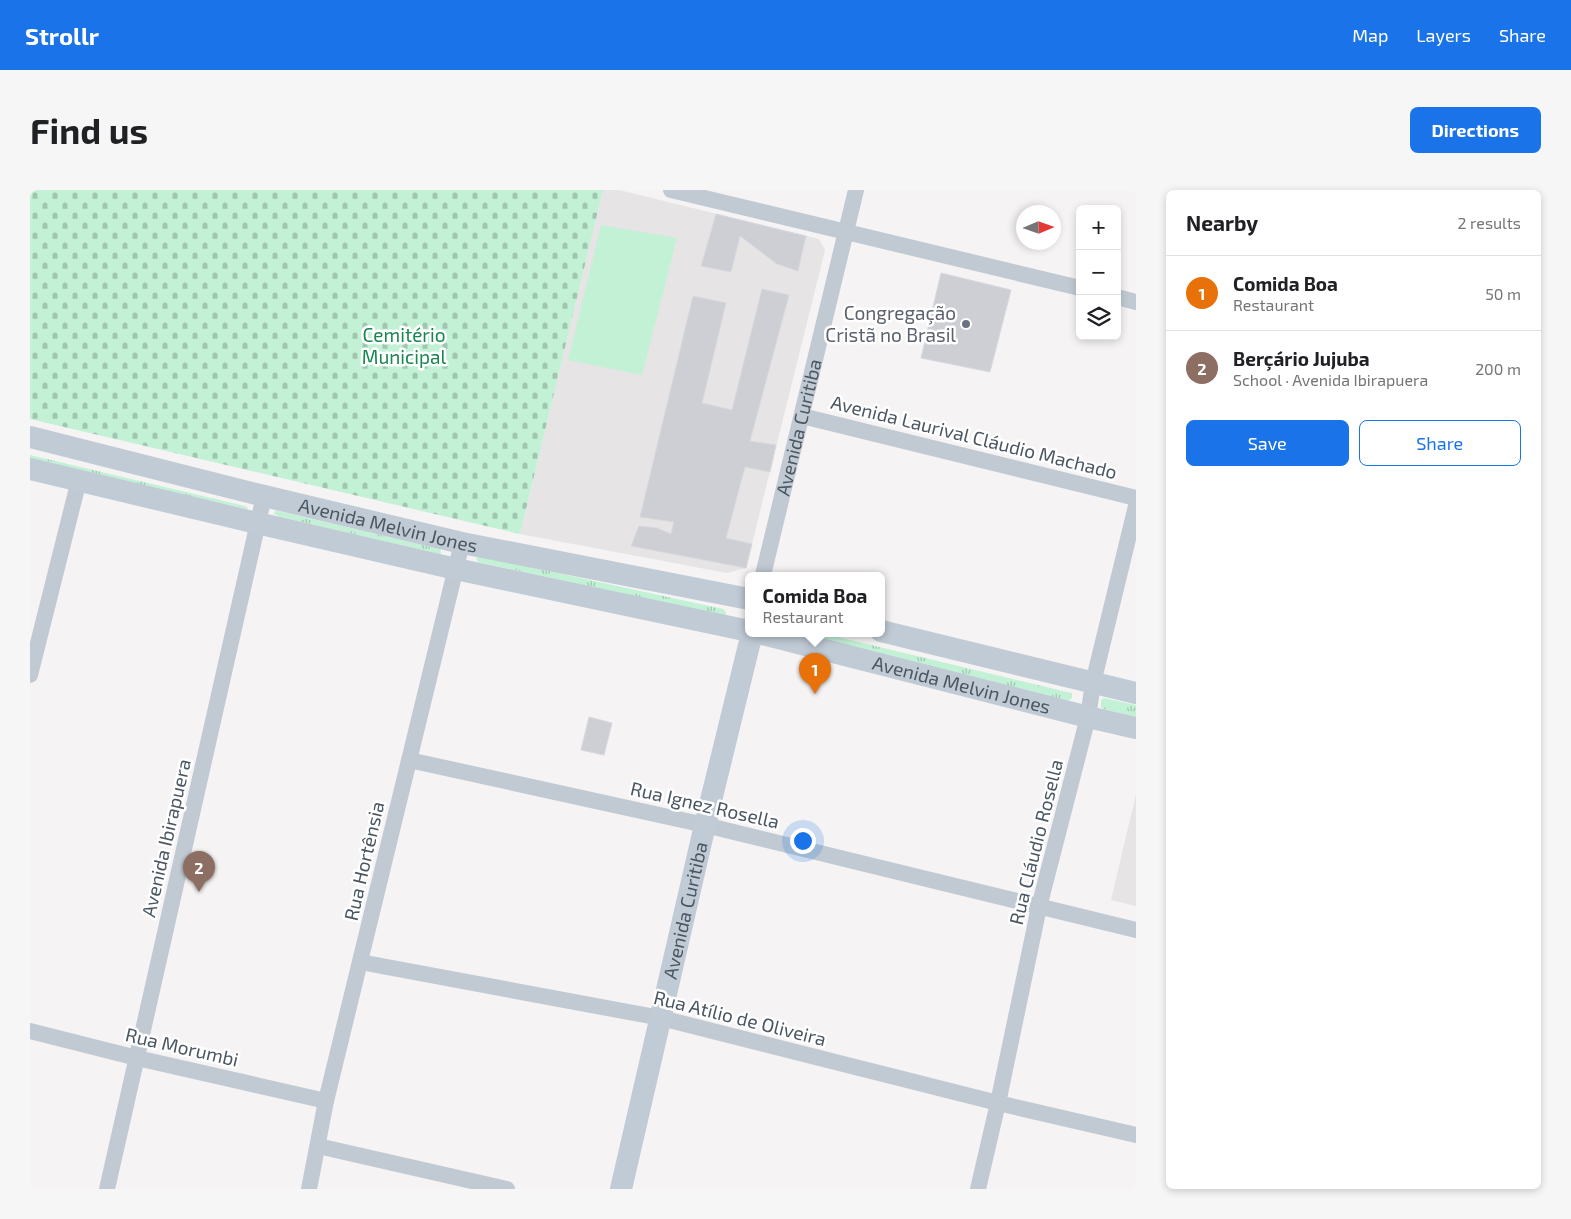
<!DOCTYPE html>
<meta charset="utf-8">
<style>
body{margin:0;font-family:"Exo 2",sans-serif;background:#f6f6f6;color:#202124}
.controls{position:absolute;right:15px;top:15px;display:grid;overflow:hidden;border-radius:8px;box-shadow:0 2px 8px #0003}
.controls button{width:45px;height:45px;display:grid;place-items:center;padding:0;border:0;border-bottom:1px solid #e0e0e0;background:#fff;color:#202124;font:25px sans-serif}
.compass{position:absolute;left:986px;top:15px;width:45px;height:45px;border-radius:50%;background:#fff;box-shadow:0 2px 8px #0003;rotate:88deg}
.you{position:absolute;left:772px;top:650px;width:18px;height:18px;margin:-12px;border:4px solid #fff;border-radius:50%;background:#1a73e8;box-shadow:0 0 0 8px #1a73e833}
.badge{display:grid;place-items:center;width:32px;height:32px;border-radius:50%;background:#1a73e8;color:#fff;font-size:16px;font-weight:700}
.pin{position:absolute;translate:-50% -41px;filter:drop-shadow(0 1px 2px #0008)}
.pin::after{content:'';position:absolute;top:26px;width:18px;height:15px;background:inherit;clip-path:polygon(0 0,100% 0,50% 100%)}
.popup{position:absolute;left:715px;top:382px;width:140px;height:65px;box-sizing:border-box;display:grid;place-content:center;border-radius:8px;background:#fff;filter:drop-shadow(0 1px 4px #0005);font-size:16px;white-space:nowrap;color:#757577}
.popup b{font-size:19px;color:#202124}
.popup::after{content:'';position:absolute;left:50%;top:100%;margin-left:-10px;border:10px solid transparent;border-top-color:#fff}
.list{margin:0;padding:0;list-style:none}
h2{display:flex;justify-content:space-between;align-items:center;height:65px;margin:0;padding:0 20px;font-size:21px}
h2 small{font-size:16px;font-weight:400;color:#757577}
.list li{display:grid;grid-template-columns:32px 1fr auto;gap:15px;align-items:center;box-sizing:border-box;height:75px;padding:0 20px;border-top:1px solid #e0e0e0}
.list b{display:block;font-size:19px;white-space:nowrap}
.list p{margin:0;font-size:16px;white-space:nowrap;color:#757577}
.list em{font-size:16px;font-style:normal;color:#757577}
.actions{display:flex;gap:10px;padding:15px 20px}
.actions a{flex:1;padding:11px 0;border:1px solid #1a73e8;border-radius:8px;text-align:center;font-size:18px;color:#1a73e8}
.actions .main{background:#1a73e8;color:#fff}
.icon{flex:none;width:28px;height:28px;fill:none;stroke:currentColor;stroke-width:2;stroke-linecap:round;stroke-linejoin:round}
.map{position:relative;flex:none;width:1106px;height:999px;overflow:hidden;border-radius:8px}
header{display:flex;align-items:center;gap:30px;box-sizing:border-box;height:70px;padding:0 25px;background:#1a73e8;color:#fff}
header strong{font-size:24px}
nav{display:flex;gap:28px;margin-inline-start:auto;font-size:18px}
.intro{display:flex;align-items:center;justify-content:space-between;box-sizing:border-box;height:120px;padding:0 30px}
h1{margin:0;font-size:35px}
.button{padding:12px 22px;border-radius:8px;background:#1a73e8;color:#fff;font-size:18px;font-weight:700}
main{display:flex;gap:30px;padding:0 30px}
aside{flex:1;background:#fff;border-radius:8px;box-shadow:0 2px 8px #0003}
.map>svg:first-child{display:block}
.education{fill:#e6e4e5}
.grass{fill:url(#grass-tufts)}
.cemetery{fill:url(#cemetery-stones)}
.green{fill:#c3f1d5}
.building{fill:#cdcfd5;stroke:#d7d9de}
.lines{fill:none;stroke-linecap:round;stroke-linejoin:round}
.street{stroke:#c1cad2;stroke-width:16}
.secondary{stroke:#c1cbd6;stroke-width:22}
.worship-dot{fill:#6b7280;stroke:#fff;stroke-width:2}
.labels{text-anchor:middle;stroke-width:5;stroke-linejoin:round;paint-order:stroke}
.worship-label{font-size:19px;fill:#5b616d;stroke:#fff;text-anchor:end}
.park-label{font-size:19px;fill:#17864f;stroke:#fff}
.street-label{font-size:19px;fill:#4a5661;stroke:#fff}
</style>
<header>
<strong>Strollr</strong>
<nav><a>Map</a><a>Layers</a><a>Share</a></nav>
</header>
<div class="intro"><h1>Find us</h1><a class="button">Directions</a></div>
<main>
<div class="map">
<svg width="1106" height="999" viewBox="0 0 1106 999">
<defs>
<pattern id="grass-tufts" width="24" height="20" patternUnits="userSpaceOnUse" patternTransform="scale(1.25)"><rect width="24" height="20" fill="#c3f1d5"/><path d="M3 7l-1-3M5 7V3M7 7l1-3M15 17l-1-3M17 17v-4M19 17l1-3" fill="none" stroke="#a0c6b0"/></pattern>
<pattern id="cemetery-stones" width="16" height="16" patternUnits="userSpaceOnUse" patternTransform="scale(1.25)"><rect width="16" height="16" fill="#c3f1d5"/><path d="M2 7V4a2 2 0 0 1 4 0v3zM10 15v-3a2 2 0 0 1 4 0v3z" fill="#a0c6b0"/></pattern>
</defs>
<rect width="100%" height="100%" fill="#f5f3f3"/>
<path class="education" d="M573,0h16l200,49 6,11 -79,318 -19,5 -207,-39z
M1106,604v112l-25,-6z"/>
<path class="grass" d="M0,265l215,51 3,2 -1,1 -217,-49z
M245,321h3l162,38 1,4 -1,1 -160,-37 -6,-3z
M449,366l244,53 3,3 -1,4 -247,-54 -2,-3z
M756,443h35l246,59 5,1v5l-2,2h-5z
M1074,508l32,7v12l-33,-8 -2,-3v-6z"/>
<path class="cemetery" d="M0,0h573l-83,344 -490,-115z"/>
<path class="green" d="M571,35l76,13 -35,137 -74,-15z"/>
<path class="building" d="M686,24l90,22 -8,35 -21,-7 -37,-28 -9,36 -30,-6z
M911,83l70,17 -21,82 -69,-14z
M732,99l27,6 -39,146 26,4 -6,27 -25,-5 -19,71 26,6 -6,24 -115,-22 8,-20 18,2 14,6 3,-12 -34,-5 53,-221 33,7 -24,100 30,7z
M559,527l23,6 -8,32 -23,-5z"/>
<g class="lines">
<g class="street">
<path d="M641,0l409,98"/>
<path d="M1087,107l19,5"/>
<path d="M772,226l334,82"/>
<path id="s1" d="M733,385l93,-385"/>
<path d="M0,485l49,-195"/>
<path d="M379,570l296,65 431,105"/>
<path d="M330,772l301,56 337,85 138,32"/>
<path d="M0,841l107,27 189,43"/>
<path d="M288,956l189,43"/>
<path d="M77,999l157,-693"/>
<path d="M279,999l17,-88 136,-558"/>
<path d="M948,999l20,-86 41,-196 49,-190 5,-34 43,-177"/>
</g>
<g class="secondary">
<path id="s2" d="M0,247l234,59 198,47 287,56"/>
<path d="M0,279l227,54 199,46 293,62"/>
<path d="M851,441l255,62"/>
<path id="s3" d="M728,443l330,84 48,11"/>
<path id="s4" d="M591,999l84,-364 47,-192"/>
</g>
</g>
<circle class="worship-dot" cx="936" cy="134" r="5"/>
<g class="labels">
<g class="worship-label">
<text x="926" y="130">Congregação<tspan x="926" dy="22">Cristã no Brasil</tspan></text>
</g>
<g class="park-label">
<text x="374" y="152">Cemitério<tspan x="374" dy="22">Municipal</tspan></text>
</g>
<g class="street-label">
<text dy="7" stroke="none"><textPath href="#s1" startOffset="152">Avenida Curitiba</textPath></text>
<text transform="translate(944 247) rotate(14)" y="7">Avenida Laurival Cláudio Machado</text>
<text dy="7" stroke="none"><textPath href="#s2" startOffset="369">Avenida Melvin Jones</textPath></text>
<text dy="7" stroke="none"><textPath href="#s3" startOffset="210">Avenida Melvin Jones</textPath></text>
<text transform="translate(675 615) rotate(13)" y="7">Rua Ignez Rosella</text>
<text transform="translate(136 648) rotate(-77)" y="7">Avenida Ibirapuera</text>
<text transform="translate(1006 652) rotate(-76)" y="7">Rua Cláudio Rosella</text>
<text transform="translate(334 671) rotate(-77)" y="7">Rua Hortênsia</text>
<text dy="7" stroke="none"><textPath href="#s4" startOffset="286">Avenida Curitiba</textPath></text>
<text transform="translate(710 828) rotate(14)" y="7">Rua Atílio de Oliveira</text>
<text transform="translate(152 857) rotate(13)" y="7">Rua Morumbi</text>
</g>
</g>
</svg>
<div class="controls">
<button>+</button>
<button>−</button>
<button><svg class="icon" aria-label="layers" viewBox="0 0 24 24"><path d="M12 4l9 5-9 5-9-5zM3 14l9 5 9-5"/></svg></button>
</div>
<svg class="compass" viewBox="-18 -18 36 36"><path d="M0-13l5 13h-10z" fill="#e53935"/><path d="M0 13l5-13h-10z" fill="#757577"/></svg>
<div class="you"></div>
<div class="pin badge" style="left:785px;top:504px;background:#e8710a">1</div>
<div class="popup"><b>Comida Boa</b>Restaurant</div>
<div class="pin badge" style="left:169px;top:702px;background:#8d6e63">2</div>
</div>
<aside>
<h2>Nearby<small>2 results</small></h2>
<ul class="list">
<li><span class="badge" style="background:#e8710a">1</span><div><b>Comida Boa</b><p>Restaurant</p></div><em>50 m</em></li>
<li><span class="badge" style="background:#8d6e63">2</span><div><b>Berçário Jujuba</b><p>School · Avenida Ibirapuera</p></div><em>200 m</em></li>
</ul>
<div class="actions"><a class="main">Save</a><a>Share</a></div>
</aside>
</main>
